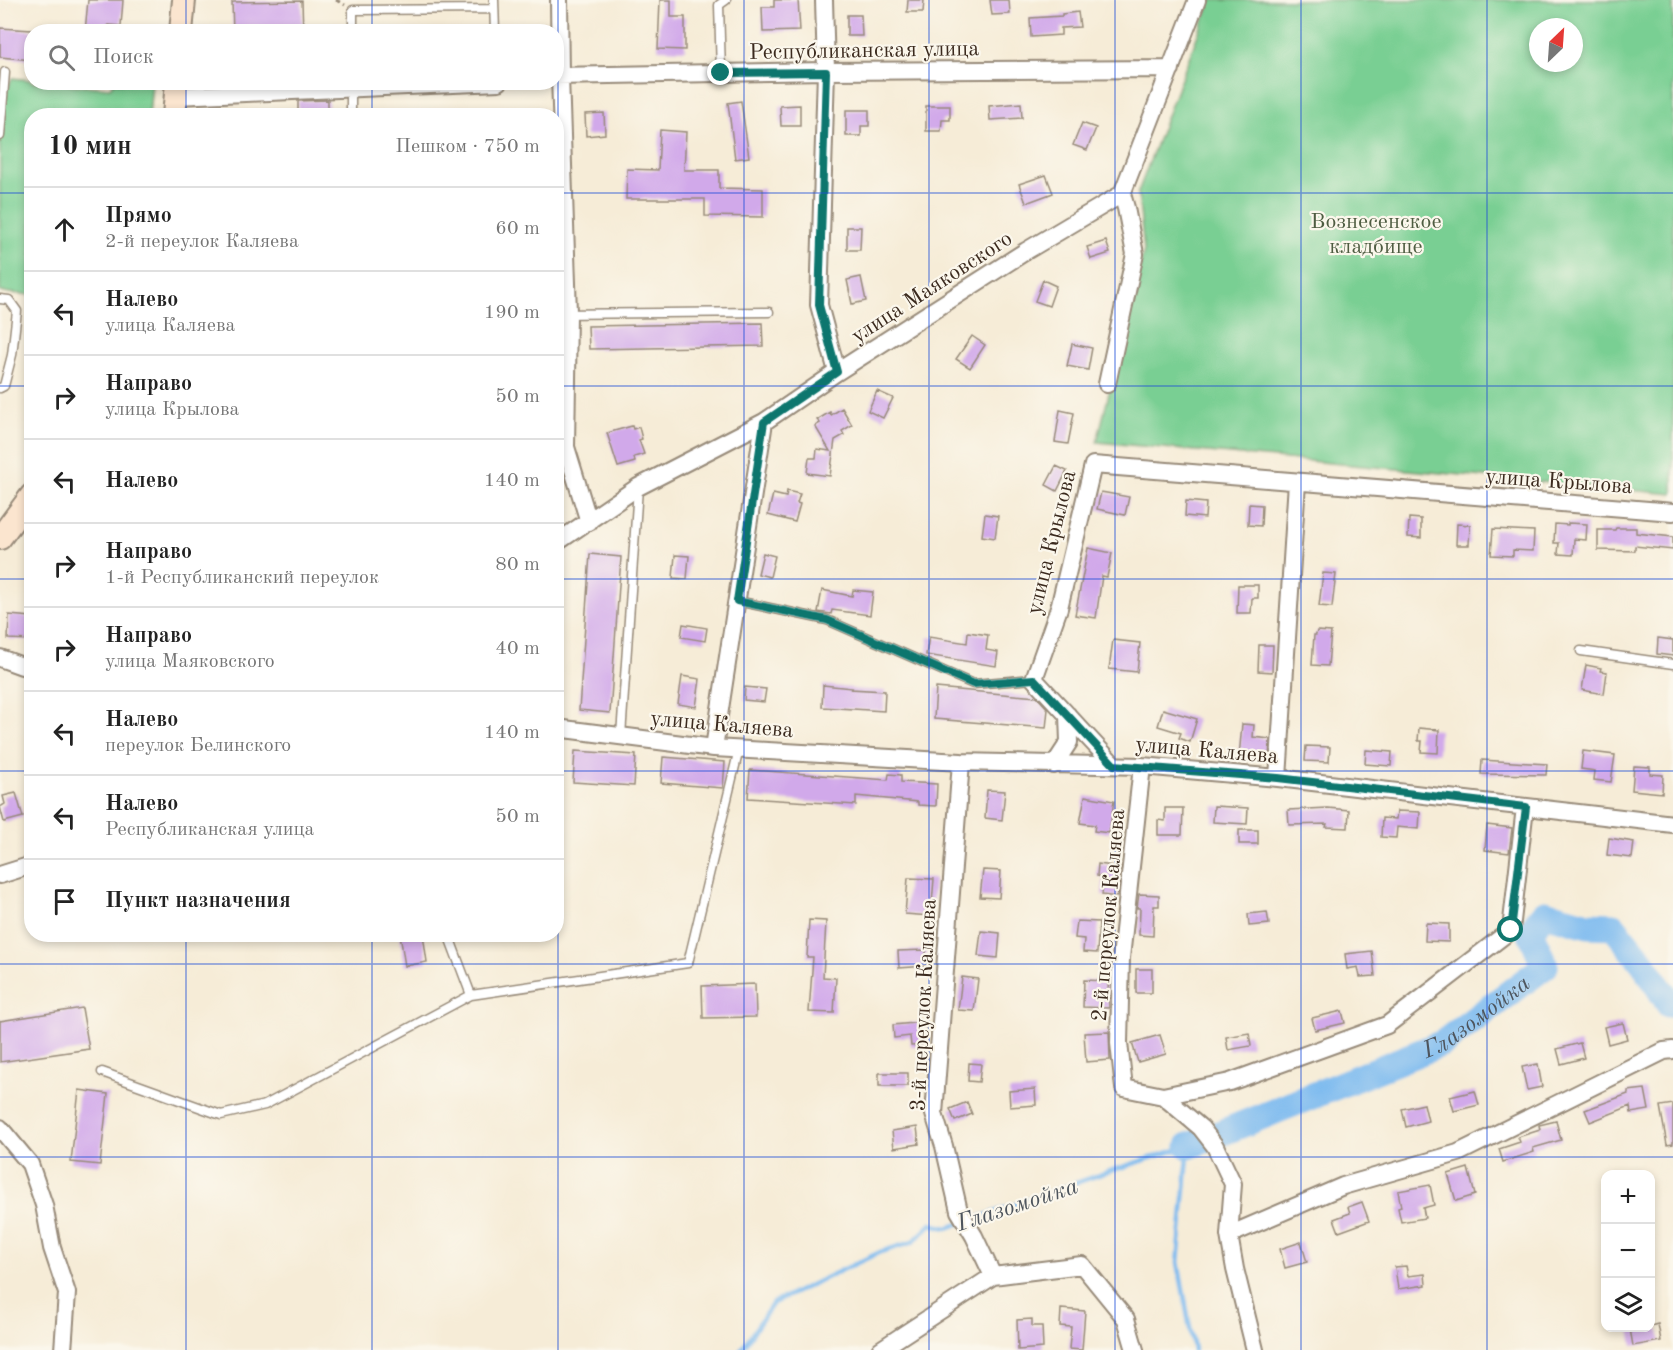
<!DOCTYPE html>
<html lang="ru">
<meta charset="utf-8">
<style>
body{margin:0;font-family:"Old Standard TT",serif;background:#f2f2f2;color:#222}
.controls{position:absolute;right:18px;bottom:18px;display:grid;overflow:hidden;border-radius:12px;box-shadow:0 3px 9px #0003}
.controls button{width:54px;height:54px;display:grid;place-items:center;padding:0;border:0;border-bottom:2px solid #e0e0e0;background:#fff;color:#222;font:30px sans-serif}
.compass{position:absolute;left:1529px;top:18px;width:54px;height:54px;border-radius:50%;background:#fff;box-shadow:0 3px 9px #0003;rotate:25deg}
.stop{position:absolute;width:18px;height:18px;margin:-14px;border:4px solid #0f766e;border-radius:50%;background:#fff}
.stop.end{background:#0f766e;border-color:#fff;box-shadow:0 2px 6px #0008}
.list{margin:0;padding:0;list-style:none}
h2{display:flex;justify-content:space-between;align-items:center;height:78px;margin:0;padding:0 24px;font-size:26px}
h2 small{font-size:20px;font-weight:400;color:#767676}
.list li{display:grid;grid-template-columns:39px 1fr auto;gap:18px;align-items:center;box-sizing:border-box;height:84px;padding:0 24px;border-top:2px solid #e0e0e0}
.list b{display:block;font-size:22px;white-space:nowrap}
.list p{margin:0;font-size:20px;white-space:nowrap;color:#767676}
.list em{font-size:20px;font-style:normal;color:#767676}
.icon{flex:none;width:33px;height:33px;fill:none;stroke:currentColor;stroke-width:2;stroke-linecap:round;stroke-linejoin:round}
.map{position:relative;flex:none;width:1673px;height:1350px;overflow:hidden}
.search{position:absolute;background:#fff;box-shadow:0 3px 9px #0003;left:24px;top:24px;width:540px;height:66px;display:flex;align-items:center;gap:15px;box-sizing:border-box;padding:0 21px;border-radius:24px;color:#767676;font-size:22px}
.panel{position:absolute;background:#fff;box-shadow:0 3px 9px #0003;left:24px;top:108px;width:540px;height:834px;border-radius:24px}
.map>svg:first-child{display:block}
.green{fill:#79cf93;stroke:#5a7c58;stroke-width:1.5;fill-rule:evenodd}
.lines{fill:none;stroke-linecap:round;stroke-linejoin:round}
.stream{stroke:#7cbaef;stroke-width:4.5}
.river{stroke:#7cbaef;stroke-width:27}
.building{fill:#d1a9ea}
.lane-casing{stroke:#988b7a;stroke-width:11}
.street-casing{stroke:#988b7a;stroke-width:20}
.secondary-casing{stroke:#988b7a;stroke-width:26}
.path{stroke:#988b7a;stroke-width:3;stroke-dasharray:4.5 4.5;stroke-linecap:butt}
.lane{stroke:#fff;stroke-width:8}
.street{stroke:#fff;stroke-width:16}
.secondary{stroke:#fbe5cf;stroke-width:22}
.route{stroke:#0f766e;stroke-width:8}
.grid{fill:none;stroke:#1d4ed8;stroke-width:1.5;stroke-opacity:0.55}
.labels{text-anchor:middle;stroke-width:4.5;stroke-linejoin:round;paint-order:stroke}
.street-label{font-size:22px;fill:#3b2a1e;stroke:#fbf7ec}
.park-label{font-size:22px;fill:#4e5c41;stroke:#fbf7ec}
.water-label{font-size:24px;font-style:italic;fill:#4e555d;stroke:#fbf7ec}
</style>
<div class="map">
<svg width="1673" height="1350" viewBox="0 0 1673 1350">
<rect width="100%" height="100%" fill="#fbf7ec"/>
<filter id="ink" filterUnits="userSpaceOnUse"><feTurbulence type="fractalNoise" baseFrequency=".0167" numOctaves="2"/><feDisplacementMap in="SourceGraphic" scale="12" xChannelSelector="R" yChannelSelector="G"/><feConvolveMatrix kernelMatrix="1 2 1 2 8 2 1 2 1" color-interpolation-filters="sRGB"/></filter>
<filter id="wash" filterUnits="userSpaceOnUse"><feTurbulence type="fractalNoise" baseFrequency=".008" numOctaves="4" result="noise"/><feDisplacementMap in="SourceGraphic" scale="24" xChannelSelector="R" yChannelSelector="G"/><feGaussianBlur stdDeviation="1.35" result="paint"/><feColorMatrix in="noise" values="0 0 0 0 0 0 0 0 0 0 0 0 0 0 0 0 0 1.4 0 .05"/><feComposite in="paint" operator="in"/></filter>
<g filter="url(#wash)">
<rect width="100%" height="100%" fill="#f6ecd7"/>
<path class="green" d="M1211,0h462v494l-576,-52 47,-192 -6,-58zM1538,27h36v36h-36z
M12,78l19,2 1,2 18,1 60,5 4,-5h38l-3,32 -117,1 -1,179 -31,-3v-205l6,5z"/>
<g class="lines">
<path class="stream" d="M969,1221l138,-49 82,-26 -11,116 16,88
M741,1350l32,-47 107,-51 33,-10 18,-18 16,4 14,-5"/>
<path class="river" id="s1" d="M1189,1146l254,-103 102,-77 -15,-35 15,-18 43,12 25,1 31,38 25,40h4"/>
</g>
<g id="blocks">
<path class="building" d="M88,0h35l-2,26 -13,-1 -1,7h-22z
M660,0h11v17h14v33l-27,-1z
M774,0h24l2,31 -37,1 -1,-25h12z
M908,0h16l-1,12h-16z
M990,0h19l1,14 -18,1z
M302,1l1,31h-70l-1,-30z
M1078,12l2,15 -19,1v7l-30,2 -1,-19 32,-2v-2z
M847,15h14l1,21h-15z
M0,28l32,2v30l-32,-3z
M328,100v16h-30v-15z
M741,101l8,56 -14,2 -7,-56z
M1021,103l1,15 -32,2 -1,-14z
M800,105v21h-19l-1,-20z
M926,106h24v14h-8l-1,11h-15z
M846,110h23v16h-8v10h-15z
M604,113l1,21 -19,2 -1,-22z
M1082,123l14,5 -9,22 -14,-5z
M660,130l26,2 -2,38h35v18l44,1v28l-58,-1v-17h-79l1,-30 31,1z
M1046,175l7,18 -27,10 -7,-19z
M847,227h14l-1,23h-13z
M1106,241l4,12 -19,6 -4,-12z
M861,277l5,24 -14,3 -5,-24z
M1043,280l13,6 -7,20 -14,-5z
M762,323l1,23 -174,3 -1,-23z
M972,336l13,9 -15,23 -14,-9z
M1072,344l20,4 -4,22 -21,-4z
M877,391l16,7 -10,20 -15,-7z
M842,408l10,17 -10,6 2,4 -9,5 -5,36 -23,-3 2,-15h7l1,-9 13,2 -15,-25 5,-3 -3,-3 13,-8 1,3z
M1060,410l14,3 -6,31 -13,-2z
M632,426l1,3 6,-2 3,12 -3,1 5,14 -10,3 1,5 -17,5 -11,-34z
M1056,466l11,5 -10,20 -11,-6z
M787,491l13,3 -3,9 3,1 -5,18 -27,-7 5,-21 13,3z
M1101,492l28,5 -4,18 -28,-6z
M1186,501l20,2 -1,15 -20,-2z
M1249,504l13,1 -1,21 -13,-1z
M985,514l13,2 -3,22 -13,-2z
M1409,518l12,1v19l-13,-1z
M1568,523l19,1 -1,16 -12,-1 -1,16 -15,-1 1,-11h-5l1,-19 13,1z
M1457,524l13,1 -1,20h-13z
M1616,528h20v5l37,4v13l-38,-4v5l-37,-1v-20h17z
M1493,529l41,2 -1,20 -20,-1v6l-22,-1z
M1088,548l24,5 -5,24 -5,-1 -6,42 -21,-3z
M763,553l12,3 -5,21 -12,-3z
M590,554l31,3 -11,156 -31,-3z
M675,555l14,1 -2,23 -14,-1z
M1323,573l13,1 -4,33 -13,-1z
M1238,585h20v13h-6l-1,15h-14z
M822,590l30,6 1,-6 20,2 -3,23 -38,-5 -1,4 -13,-2z
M9,615l23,2v23l-24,-1z
M683,624l24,4 -2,13 -24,-4z
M1317,631l14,1 -3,34 -16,-1 2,-30h2z
M968,632l20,3 -2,15 12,2 -2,14 -70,-11 3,-18 38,6z
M1658,638l15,2v16l-16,-2z
M1113,640l27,3 -3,29 -28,-3z
M1259,645h14l-1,27 -14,-1z
M1586,665l15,3 -1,3 7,1 -3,22 -22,-4z
M682,676l18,3 -4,28 -18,-3z
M823,685l29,3 -1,1 34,2 -1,20 -62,-4z
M745,687l21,2 -2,13 -20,-2z
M936,688l101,9 11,12 -2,19 -112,-9z
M1163,709l34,10 -7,23 -11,-4 2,-5 -23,-7z
M1242,724l12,1 -1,12 17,2 -1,20 -30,-2z
M1419,728l20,2 -1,23 -17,-1 1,-11h-4z
M1306,746l24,1 -1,15 -24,-1z
M1366,750l26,2 -1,14 -26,-2z
M575,751l61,4 -2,31 -61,-4z
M1583,751l32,4 -4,27 -17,-2 1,-9 -14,-2z
M663,757l62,5 -2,26 -62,-5z
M1482,760l65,4 -1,11 -65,-1z
M1634,766l16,1v7l13,1 -1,18 -30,-3z
M750,770l138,10 1,-6 12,1v7l36,2 -1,22 -18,-1v-3l-62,-6v9l-108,-7z
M987,790l18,1 -3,29 -17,-2z
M16,793l7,24 -19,5 -4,-15 5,-3 -2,-8z
M1085,796l29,5 -5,32 -15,-2 1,-6 -15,-2z
M1214,806l34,2 -1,16 -34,-2z
M1165,808h18l-1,27h-24v-15l7,1z
M1328,808l21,2 -1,18 -22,-1 1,-3 -38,1 -1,-15z
M1397,811l23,1 -1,17 -22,-2 -1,11 -15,-1 1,-19 14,1z
M1487,825l25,3 -3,25 -24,-3z
M1239,830h19v14h-19z
M1609,838l25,4 -2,16 -25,-3z
M1098,864l22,3 -3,30 -15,-2 2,-18 -7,-1z
M983,870l18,1 -2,27 -19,-1z
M908,878l26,1 -3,37 -26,-2z
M1139,894l20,1v11h-5l-1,30 -14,-1 1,-27h-3z
M1267,912l2,12 -20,2 -1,-12z
M809,920l17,1 -3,56 13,1 -2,35 -25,-1 4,-55h-6z
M1077,921l22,1 -2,31 -14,-1 1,-13 -9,-1z
M1426,923l23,1v18l-24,-1z
M981,931l19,2 -2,25 -20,-2z
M400,934h23l4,28 -22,4z
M926,950l1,16 -28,2 -1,-17z
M1372,951l3,25 -15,1 -2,-10 -11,2 -2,-15z
M1136,969h16v24h-16z
M962,977l16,2 -4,32 -16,-1z
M1084,980l24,1 1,27 -26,-1z
M755,984l1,33 -53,1 -1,-32z
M82,1008l7,41 -89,13v-41z
M1342,1011l3,12 -30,7 -3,-12z
M925,1022l2,12h-4l1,11 -13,1 -1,-10 -16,2 -1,-13z
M1623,1023l4,16 -19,5 -4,-17z
M1109,1032l1,28 -24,2 -2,-29z
M1249,1033l2,13 -23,4 -2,-13z
M1160,1035l6,19 -28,8 -6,-19z
M1580,1043l4,15 -23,6 -4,-15z
M969,1063l12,1 -2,18 -11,-1z
M1538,1064l4,23 -15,3 -5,-23z
M879,1073h29v13h-29z
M1035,1089l1,16 -26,2 -1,-16z
M1645,1089l4,21 -18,3 -1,-7 -40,16 -5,-12 43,-16v-3z
M79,1090l29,4 -8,71 -29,-3z
M1475,1091l4,14 -25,6 -4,-14z
M967,1102l5,12 -17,7 -5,-12z
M1424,1104l4,17 -22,6 -4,-18z
M1673,1104v40l-6,1 -7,-39z
M1556,1121l5,19 -28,8 1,4 -31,10 -4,-13 21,-7 -2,-5 22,-7 -1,-5z
M917,1127l2,17 -25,4 -2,-17z
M1468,1168l7,27 -19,6 -8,-27z
M1430,1185l4,20 -11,3 2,10 -24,4 -3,-14 3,-1 -3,-16z
M1362,1202l7,19 -30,11 -5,-13 16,-6 -2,-6z
M1301,1242l6,20 -22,6 -5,-19z
M1406,1266l2,10 17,-2 1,11 -28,4 -3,-22z
M1061,1309l24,2 -3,39 -13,-1 2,-22 -11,-1z
M1032,1319v7h10l1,22 -25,2 -1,-30z
M1658,1324l3,17 -28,5 -3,-17 20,-1v-2z"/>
</g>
</g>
<g filter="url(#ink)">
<use href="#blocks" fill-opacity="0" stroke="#988b7a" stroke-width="1.5"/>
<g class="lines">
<g class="lane-casing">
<path id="lane" d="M494,0l1,32
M353,32v-22l141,-1
M721,73l-2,-68 7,-5
M351,116v-30
M0,136l5,-64
M0,299l9,1 8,11 -5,44 -8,31 -4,2
M556,314l213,-2
M737,601l90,19 146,64 61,-5
M1581,651l92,13
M621,736l17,-248
M448,934l23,61 217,-32 51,-214
M102,1072l119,43 44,-10 206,-110"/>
</g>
<g class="street-casing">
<path id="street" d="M559,0l1,76 8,237 -2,134 23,75
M824,0l2,71 -7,234 18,67
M556,76l270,-5 345,-2
M176,96l323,-14
M1107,384l28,-130 -9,-46 -4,-14
M556,543l82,-56 126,-65 73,-50 189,-121 96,-57 75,-194
M0,658l22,8 10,1
M556,728l158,20 247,14 181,4 136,12 395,46
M714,748l50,-326
M961,762l-27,352 10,32 15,65 15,25 19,40
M1054,765l15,-23 -1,-27
M1114,765l-80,-86 25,-71 34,-143 580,47
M1142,766l-21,192 -2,85 5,45 39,8 67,-14 157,-57 124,-95 14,-123
M1278,778l19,-296
M0,875l32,-10
M1163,1096l38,32 14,18 18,38 -4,51 6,34 20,81
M0,1128l30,36 14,41 8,43 15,45 -4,57
M1229,1235l114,-49 115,-33 206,-102 9,-1
M880,1350l113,-74 89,-11 44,54 9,31"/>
</g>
<g class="secondary-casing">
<path id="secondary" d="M181,32l3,-32
M174,116l3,-34
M0,538l32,-43"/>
</g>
<path class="path" d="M336,0l9,5"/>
<use href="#lane" class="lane"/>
<use href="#street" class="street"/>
<use href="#secondary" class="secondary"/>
</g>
</g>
<g class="lines" filter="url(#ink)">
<path class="route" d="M721,73l105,-1 -7,233 18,67 -73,50 -27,179 90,19 146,64 61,-5 80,86 164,13 248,29 -15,123"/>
</g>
<path class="grid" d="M186,0v32M372,0v32M558,0v1350M744,0v1350M929,0v1350M1115,0v1350M1301,0v1350M1487,0v1350M186,82v34M372,82v34M0,193h32M556,193h1117M0,386h32M556,386h1117M0,579h32M556,579h1117M0,771h32M556,771h1117M186,934v416M372,934v416M0,964h1673M0,1157h1673"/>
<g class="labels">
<g class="street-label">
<text transform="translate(864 49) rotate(-1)" y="8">Республиканская улица</text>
<text transform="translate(931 286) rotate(-33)" y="8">улица Маяковского</text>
<text transform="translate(1559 480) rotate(4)" y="8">улица Крылова</text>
<text transform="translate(1050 542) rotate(-76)" y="8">улица Крылова</text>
<text transform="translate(722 723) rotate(5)" y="8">улица Каляева</text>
<text transform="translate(1207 749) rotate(5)" y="8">улица Каляева</text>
<text transform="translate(1107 915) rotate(-85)" y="8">2-й переулок Каляева</text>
<text transform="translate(922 1005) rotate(-87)" y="8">3-й переулок Каляева</text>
</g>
<g class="park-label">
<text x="1376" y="228">Вознесенское<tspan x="1376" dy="25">кладбище</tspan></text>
</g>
<g class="water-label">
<text dy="8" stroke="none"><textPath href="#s1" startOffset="316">Глазомойка</textPath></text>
<text transform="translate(1017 1204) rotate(-18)" y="8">Глазомойка</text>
</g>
</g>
</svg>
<div class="controls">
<button>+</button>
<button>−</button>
<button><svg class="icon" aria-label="layers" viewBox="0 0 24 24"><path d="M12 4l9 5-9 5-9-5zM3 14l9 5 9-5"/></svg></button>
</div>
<svg class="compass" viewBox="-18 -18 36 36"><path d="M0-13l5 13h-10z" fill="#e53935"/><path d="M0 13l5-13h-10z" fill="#767676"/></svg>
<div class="stop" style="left:1511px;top:930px"></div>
<div class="stop end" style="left:721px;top:73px"></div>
<div class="search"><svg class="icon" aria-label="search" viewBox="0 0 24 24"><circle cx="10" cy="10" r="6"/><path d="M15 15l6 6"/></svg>Поиск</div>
<section class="panel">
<h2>10 мин<small>Пешком · 750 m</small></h2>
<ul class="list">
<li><svg class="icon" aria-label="ahead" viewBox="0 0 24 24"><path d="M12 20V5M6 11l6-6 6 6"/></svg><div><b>Прямо</b><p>2-й переулок Каляева</p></div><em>60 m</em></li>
<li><svg class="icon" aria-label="left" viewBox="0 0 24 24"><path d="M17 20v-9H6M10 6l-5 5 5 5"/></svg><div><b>Налево</b><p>улица Каляева</p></div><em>190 m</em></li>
<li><svg class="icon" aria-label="right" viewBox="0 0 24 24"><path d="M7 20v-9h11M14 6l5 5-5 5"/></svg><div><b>Направо</b><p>улица Крылова</p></div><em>50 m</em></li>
<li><svg class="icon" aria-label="left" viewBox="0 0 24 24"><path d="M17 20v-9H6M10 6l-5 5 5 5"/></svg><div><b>Налево</b></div><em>140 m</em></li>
<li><svg class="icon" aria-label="right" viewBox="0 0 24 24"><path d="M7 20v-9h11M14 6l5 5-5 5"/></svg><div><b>Направо</b><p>1-й Республиканский переулок</p></div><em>80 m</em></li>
<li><svg class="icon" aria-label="right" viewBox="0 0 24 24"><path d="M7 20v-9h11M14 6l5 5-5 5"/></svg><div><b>Направо</b><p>улица Маяковского</p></div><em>40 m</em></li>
<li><svg class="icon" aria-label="left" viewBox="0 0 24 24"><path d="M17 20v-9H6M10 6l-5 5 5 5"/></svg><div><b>Налево</b><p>переулок Белинского</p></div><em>140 m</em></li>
<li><svg class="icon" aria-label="left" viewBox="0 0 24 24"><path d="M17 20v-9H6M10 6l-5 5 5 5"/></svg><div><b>Налево</b><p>Республиканская улица</p></div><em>50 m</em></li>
<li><svg class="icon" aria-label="arrive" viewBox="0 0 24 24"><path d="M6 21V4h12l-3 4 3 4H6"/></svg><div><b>Пункт назначения</b></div></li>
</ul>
</section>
</div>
